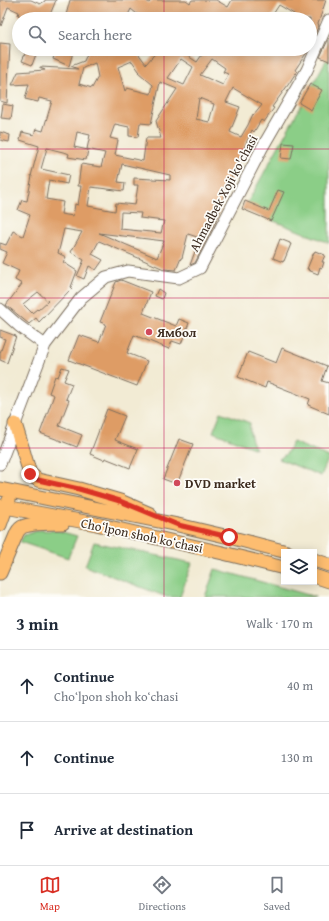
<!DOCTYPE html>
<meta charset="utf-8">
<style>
body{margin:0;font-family:"Gentium Book Plus",serif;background:#f6f6f7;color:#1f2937}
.controls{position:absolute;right:12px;bottom:12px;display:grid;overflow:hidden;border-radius:0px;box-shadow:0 2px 10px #0003}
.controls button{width:36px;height:36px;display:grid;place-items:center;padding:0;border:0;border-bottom:1px solid #e0e1e3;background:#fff;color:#1f2937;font:20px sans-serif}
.stop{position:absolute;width:12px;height:12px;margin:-9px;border:3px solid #d93025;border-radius:50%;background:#fff}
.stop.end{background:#d93025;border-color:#fff;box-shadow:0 1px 4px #0008}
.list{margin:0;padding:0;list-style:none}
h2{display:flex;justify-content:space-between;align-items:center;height:52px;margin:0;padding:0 16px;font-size:17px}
h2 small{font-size:13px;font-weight:400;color:#747a83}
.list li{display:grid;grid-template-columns:26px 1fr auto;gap:12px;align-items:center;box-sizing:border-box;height:72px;padding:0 16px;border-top:1px solid #e0e1e3}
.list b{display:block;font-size:15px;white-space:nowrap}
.list p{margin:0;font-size:13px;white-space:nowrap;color:#747a83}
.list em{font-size:13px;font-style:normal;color:#747a83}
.icon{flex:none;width:22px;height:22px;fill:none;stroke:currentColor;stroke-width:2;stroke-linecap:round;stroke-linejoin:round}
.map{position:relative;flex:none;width:329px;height:597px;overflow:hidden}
.search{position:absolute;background:#fff;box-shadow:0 2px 10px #0003;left:12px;right:12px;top:12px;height:44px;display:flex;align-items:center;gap:10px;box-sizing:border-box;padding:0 14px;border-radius:22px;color:#747a83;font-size:15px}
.sheet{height:268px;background:#fff}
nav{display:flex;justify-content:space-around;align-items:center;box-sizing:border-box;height:56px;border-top:1px solid #e0e1e3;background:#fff;font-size:11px;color:#747a83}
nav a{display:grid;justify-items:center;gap:2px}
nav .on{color:#d93025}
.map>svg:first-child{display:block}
.green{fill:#8bce87;stroke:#637c52}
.building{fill:#de9c65;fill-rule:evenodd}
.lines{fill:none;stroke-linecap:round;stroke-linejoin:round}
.minor-casing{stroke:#7b6e5e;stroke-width:13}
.major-casing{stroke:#7b6e5e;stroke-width:15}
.minor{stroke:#fff;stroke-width:11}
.major{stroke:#fdbd6f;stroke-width:13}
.route{stroke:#d93025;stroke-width:5}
.grid{fill:none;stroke:#c2185b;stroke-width:1;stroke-opacity:0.55}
.poi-dot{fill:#d1495b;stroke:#fdfcf7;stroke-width:1.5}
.labels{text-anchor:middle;stroke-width:3.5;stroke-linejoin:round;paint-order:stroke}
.street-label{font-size:13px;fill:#3b2a1e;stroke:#fdfcf7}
.poi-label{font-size:13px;font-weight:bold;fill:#3b2a1e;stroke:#fdfcf7;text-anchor:start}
</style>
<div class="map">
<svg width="329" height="597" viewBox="0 0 329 597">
<rect width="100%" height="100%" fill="#fdfcf7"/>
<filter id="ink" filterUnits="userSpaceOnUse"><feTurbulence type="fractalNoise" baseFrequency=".025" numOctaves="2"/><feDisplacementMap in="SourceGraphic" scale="8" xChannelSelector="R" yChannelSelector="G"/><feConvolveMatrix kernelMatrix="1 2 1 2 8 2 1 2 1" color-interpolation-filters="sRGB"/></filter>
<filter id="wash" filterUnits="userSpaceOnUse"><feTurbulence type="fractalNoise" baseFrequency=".012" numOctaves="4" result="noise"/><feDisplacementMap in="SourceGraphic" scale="16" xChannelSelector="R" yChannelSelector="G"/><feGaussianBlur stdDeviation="0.9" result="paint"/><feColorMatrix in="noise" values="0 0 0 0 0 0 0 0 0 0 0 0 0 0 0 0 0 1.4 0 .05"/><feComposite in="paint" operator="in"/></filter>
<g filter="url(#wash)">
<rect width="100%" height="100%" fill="#f2ebd4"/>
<path class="green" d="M329,55v188l-85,-34z
M221,412l29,11c-1,10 1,17 6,26l-43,-17z
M293,442l36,15 -8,19 -42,-17 7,-5z
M40,530l19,1 18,5 -9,22 -48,-16 4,-7z
M94,542l98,21 -12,34h-13l-82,-31z
M215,569l101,28h-111z"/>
<g id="blocks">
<path class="building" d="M0,0h31l9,4 5,-3v-1h11l-7,17h-3l-1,2h-18l-9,-4 1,-3 -11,-5 -7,19z
M70,0h75l4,3 3,-3h34l4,3 2,-3h24l12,7 4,-7h94l-8,24 1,1 -9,20v-26h-18l2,-5 -15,-9 -9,14h-2l-6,-4 -2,4h-75l-5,-4 -5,4h-32l-12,-10 -5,10h-61z
M329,38v23l-9,-4z
M0,43l10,1 -3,59 -7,-2z
M27,49h11l-6,16 -10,-4z
M56,49h18l-5,17 -16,-7z
M89,49h46l11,15 13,-15h18l20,13 9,-13h103l-14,21 2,1 -9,14 -16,22 2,1 -10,14 -3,-2 -7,12 -2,-2 -20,45 -11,31h1l-8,19 -19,38 -5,2 10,-27 -12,-4 -6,24h-1l-5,12 -12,-1 -65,-28 -7,13 11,6 -7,10 -7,-4 -5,13 -7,-3 7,-16 -13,-8 11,-20 -18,-3 -4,17 -2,7 8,4 -3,5 14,9 -6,16 1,1 -33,34 -3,-4 -7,6 -23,-19 16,-21 -7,-4 4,-9 -17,-8 5,-11 -7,-3v-6l6,2 7,-14 10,5 7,-21 -12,-5 4,-10 5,1 5,-25h-1l8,-30 -19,-6 2,-8 12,3 2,-6 7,2 9,-30 -13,-3 -1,4 -13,-3 4,-15 -17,1 6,-13 27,-2 -5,-2v-1l38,2 -7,-3 13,-5zM181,59l12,8 -9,18 -16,-7zM212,59l13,9 -2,4 5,2 -5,11 -23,-10zM132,61l7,10 -1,1 15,13 -2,9 -24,-6 -2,3 -7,-24zM95,63l3,14 -6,11 -13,-4 4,-16zM160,82l17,7 -21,32 5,17h-15l-3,23 -28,-6 3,-15 -8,-2 5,-14 14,3v9l9,1 2,-14 11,1zM233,88l29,17 -8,10 -1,-1 -5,11 -7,12 -11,-5 10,-25 -14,-5zM199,98l15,6 -5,18 -13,-3zM77,132l13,3 -3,14 18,4 -4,14 -20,-3 -3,22h3l-3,19 -3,-1 -2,12 -12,-2 2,-12 -17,-3 3,-19 18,4 2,-9 -28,-6 6,-21 20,5 2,1 -1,3 18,3 2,-10 -14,-3zM122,164l48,11v5l-36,-2v7h4l-3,20 -19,-2 -1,8 -27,-5 3,-19 33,4 1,-8 -7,-1zM121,212l20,1 -1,5 24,3 -3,12 -41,-4zM99,233l65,8 -7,17zM38,292l10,9 -10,9 -1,-1 -5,4 -9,-9z
M310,84l12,6 -11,20 -12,-7z
M3,104l10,2 -2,13 -10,-1z
M0,132l10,3 -1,7 -9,-2z
M283,143l11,1 -3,15 -10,-1z
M278,190l6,2 -13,29 -29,-12 3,-8 24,10z
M280,239l10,4v1h1l-7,17h-1v1l-10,-4z
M315,251l10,4 -3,7h2l-2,6 -2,-1 -2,7 -10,-4 1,-1h-2l7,-17h1z
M121,280l30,12 -8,21 33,13 3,-7 10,4 -8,21 -9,-3 -3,8 -35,-14 -7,18 20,8 -10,25 -68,-26 10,-25 20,7 7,-18 -6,-2 16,-40z
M158,289l6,4 -2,6 -7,-3z
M0,330l16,6 -9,27 -7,-3v-7l5,-14 -5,-2z
M282,348l45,18 -5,15 7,2v31l-21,-9 2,-6 -43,-17 -2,6 -27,-11 10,-25 28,11z
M62,367l7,2 -5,12 8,3 -6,15 3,1 -10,26 23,9 -5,12 -37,-14 14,-38 -5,-2 6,-17 3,1z
M107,409l18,7 -10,24 23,9 -8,19 -25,-10 -1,2 -14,-6z
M179,439l14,5 -16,40 -14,-5z"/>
</g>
</g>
<g filter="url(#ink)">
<use href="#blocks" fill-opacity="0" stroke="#7b6e5e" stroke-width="1"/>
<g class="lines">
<g class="minor-casing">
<path id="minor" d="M0,309l19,17 26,19
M0,464l45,-119 36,-47 25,-21 22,-6 51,7 21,-10 62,-120 45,-78 22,-50"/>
</g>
<g class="major-casing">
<path id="major" d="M15,424l8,26 7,24 8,6 41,9 41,12 30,13
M0,489l178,36 51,12 58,15
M0,506l96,18 127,29 61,15
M0,525l9,-25
M314,560l15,5
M0,573l16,-38c1,-3 3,-6 6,-8 9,-4 31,-4 41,-4
M314,576l15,5"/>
</g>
<use href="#minor" class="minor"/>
<use href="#major" class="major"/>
</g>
</g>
<g class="lines" filter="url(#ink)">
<path class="route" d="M30,474l8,6 41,9 41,12 58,24 51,12"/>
</g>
<path class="grid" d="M164,0v19M164,49v548M0,149h329M0,298h329M0,448h329"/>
<g class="poi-dot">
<circle cx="149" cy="332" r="4"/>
<circle cx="177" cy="483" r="4"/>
</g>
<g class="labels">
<g class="street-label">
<text transform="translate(223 193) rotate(-62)" y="5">Ahmadbek Xoji ko'chasi</text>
<text transform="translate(142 535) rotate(12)" y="5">Choʻlpon shoh koʻchasi</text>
</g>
<g class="poi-label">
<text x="157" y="337">Ямбол</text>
<text x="185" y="488">DVD market</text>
</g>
</g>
</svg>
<div class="controls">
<button><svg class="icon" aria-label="layers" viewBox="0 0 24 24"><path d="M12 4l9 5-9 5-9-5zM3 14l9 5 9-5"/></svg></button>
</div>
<div class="stop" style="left:229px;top:537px"></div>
<div class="stop end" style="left:30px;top:474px"></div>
<div class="search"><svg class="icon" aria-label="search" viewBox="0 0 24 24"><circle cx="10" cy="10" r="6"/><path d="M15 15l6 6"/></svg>Search here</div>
</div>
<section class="sheet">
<h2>3 min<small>Walk · 170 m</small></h2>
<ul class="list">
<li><svg class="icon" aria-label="ahead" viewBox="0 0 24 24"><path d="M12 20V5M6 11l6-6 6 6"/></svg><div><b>Continue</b><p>Choʻlpon shoh koʻchasi</p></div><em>40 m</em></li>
<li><svg class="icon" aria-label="ahead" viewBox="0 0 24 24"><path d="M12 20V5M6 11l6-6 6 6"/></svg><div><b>Continue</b></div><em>130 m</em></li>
<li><svg class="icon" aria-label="arrive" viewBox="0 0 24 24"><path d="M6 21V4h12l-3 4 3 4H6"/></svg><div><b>Arrive at destination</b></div></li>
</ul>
</section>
<nav>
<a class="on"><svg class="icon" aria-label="map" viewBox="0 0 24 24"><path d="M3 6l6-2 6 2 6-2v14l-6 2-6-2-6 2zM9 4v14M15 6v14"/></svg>Map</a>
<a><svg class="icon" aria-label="directions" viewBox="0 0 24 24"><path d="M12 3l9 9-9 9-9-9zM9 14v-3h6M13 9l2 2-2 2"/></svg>Directions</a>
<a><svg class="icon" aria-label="saved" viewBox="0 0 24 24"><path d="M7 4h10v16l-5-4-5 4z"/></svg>Saved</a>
</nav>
